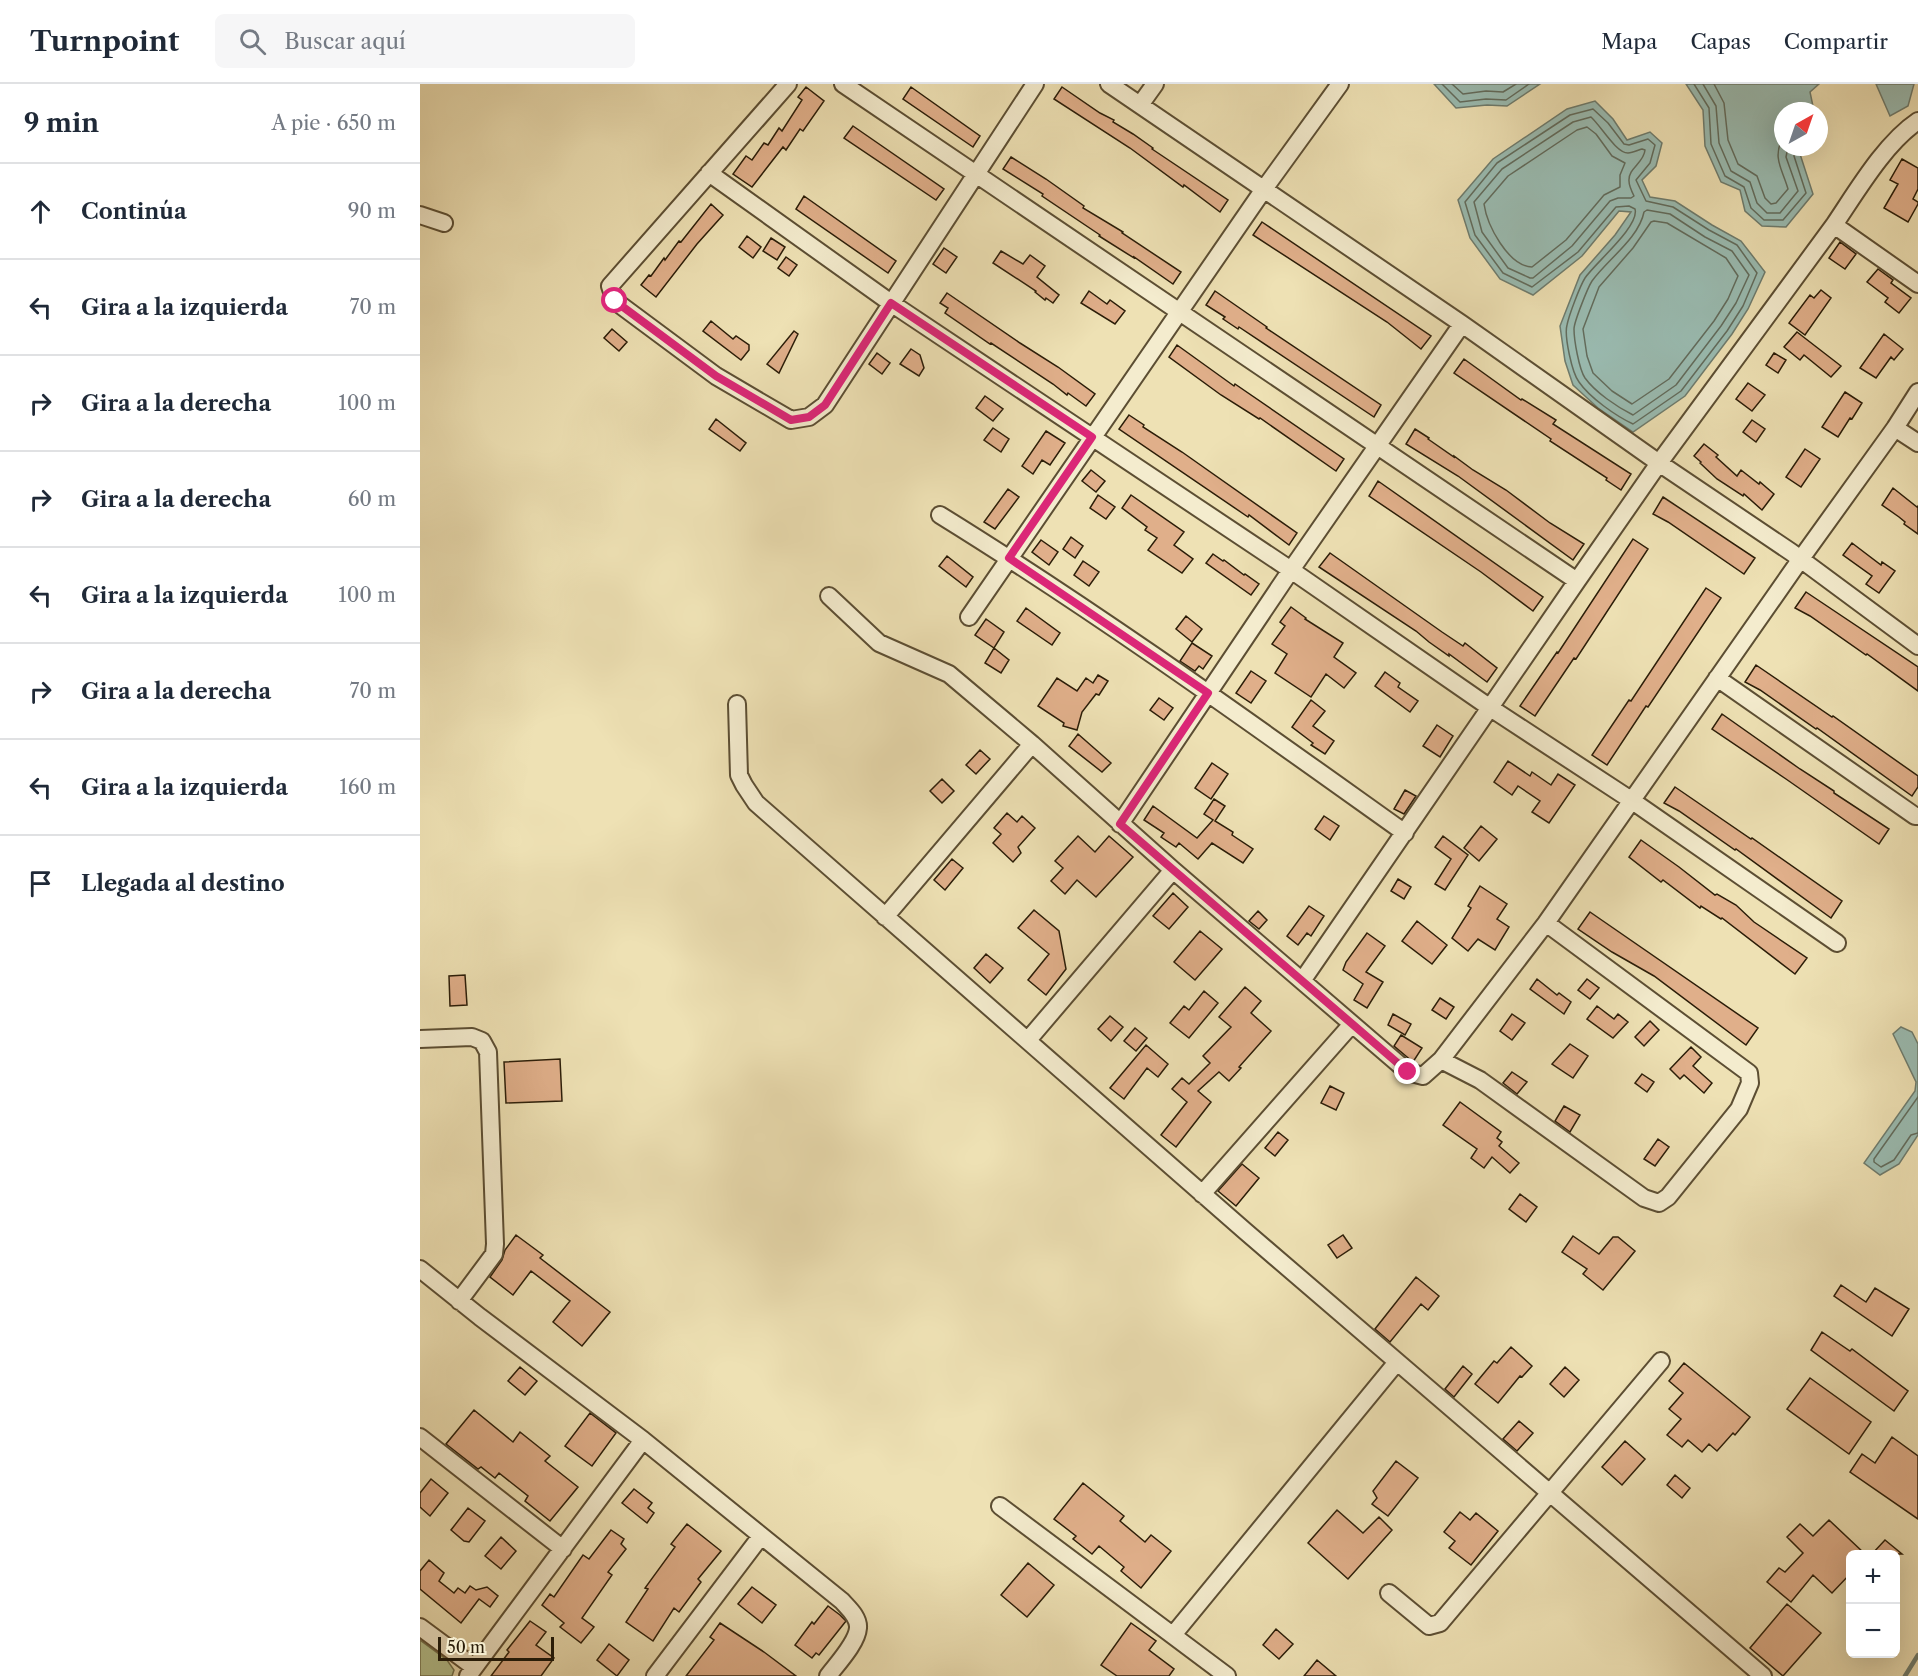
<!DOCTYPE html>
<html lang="es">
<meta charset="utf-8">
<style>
body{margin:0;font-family:"Libre Caslon Text",serif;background:#f6f6f7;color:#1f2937}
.controls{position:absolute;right:18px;bottom:18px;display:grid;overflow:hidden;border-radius:9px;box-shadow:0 6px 24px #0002}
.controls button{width:54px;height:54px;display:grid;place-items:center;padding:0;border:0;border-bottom:2px solid #e0e1e3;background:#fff;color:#1f2937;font:30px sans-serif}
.compass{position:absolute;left:1354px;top:18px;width:54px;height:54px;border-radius:50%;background:#fff;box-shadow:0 6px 24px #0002;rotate:40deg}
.scale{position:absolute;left:18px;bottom:15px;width:116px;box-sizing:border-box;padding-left:6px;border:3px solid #2b1d08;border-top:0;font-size:16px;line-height:21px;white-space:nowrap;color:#2b1d08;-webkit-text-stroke:4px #f4ecce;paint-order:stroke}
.stop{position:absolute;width:18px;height:18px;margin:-14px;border:4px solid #db2777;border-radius:50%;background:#fff}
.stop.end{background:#db2777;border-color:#fff;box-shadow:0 2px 6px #0008}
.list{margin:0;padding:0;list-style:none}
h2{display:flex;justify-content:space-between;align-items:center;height:78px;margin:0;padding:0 24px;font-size:26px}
h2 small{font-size:20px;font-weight:400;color:#747a83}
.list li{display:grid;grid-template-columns:39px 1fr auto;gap:18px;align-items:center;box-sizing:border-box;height:96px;padding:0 24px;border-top:2px solid #e0e1e3}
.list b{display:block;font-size:22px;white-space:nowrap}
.list em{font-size:20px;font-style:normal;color:#747a83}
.icon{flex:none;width:33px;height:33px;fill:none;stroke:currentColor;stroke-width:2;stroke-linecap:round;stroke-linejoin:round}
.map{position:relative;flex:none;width:1498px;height:1592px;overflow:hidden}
header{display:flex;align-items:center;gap:36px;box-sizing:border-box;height:84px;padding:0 30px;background:#fff;border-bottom:2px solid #e0e1e3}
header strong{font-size:28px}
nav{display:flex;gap:33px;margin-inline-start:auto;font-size:21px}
.search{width:420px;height:54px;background:#f6f6f7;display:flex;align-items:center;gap:15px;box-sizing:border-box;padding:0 21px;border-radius:9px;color:#747a83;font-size:22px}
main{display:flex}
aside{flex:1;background:#fff}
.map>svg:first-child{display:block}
.green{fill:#b5c390;stroke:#70704c;stroke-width:1.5}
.water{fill:#9abcb2;stroke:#6e7c6e;stroke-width:1.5}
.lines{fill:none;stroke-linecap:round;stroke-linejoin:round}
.shore{stroke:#626c5d;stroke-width:1.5}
.stream{stroke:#6e7c6e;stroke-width:4.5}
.building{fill:#e0af8a;stroke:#2b1d08;stroke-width:1.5}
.minor-casing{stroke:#5c4e33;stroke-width:20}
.minor{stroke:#f4ecce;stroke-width:16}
.route{stroke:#db2777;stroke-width:8}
</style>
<header>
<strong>Turnpoint</strong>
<div class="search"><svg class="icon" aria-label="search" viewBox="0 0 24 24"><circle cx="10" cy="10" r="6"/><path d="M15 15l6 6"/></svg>Buscar aquí</div>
<nav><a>Mapa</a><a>Capas</a><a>Compartir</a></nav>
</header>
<main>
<aside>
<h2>9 min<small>A pie · 650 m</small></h2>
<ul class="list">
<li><svg class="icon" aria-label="ahead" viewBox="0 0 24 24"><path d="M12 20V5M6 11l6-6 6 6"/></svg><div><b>Continúa</b></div><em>90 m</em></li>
<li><svg class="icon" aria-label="left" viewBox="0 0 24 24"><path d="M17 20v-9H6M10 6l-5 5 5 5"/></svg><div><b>Gira a la izquierda</b></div><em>70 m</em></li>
<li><svg class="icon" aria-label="right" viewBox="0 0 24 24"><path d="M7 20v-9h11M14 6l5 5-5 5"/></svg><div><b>Gira a la derecha</b></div><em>100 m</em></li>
<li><svg class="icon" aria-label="right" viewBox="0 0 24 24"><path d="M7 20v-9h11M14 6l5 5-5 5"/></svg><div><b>Gira a la derecha</b></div><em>60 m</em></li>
<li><svg class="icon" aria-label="left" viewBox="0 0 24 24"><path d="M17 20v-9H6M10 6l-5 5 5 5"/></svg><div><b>Gira a la izquierda</b></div><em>100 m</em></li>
<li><svg class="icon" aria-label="right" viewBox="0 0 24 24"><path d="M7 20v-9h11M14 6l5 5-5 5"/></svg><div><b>Gira a la derecha</b></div><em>70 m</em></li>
<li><svg class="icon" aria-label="left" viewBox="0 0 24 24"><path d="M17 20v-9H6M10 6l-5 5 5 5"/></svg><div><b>Gira a la izquierda</b></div><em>160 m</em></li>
<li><svg class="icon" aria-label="arrive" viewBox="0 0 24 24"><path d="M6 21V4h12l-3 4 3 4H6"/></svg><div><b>Llegada al destino</b></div></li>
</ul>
</aside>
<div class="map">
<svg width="1498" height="1592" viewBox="0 0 1498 1592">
<rect width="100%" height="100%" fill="#eee1b4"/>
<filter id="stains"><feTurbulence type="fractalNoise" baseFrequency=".00333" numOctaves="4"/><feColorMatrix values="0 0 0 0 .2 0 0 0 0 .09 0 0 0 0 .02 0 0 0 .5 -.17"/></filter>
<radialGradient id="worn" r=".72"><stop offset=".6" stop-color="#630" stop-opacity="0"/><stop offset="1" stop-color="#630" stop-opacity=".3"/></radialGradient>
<path class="green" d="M0,1556l27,20 7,10 -2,6h-32z"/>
<path class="water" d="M1014,0h106l-33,22 -20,-1 -31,3z
M1266,0h133l-9,8 4,19h-31v36h20l-3,7 13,40 -27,33 -24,-1 -17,-15 -5,-21 -19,-8 -16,-36 -2,-36z
M1456,0h38l-6,22 -18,10z
M1175,17l18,18 14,21 23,-8 12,11 -6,23 -14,14 8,17 25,4 37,24 29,16 24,31 -17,37 -16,25 -47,62 -52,36 -35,-24 -25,-23 -8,-24 -5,-35 20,-51 35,-40 16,-23 -12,-1 -37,45 -49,39 -33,-16 -30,-41 -12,-38 35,-41 74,-50z
M1481,943l11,5 6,12v91l-19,29 -19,11 -16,-12 51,-72 1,-9 -23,-48z"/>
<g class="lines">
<path class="shore" d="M1022,0l18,18 26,-3 20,1 23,-16
M1032,0l11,10 23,-3 17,1 13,-8
M1274,0l15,24 2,36 14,32 19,11 7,21 13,12h19l23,-27 -12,-37 2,-9
M1283,0l13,22 3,37 12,28 19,11 7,21 10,10h13l18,-22 -12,-34 2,-10
M1294,0l10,19 4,37 10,24 19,12 8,22 6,6 5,-1 12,-14c-6,-21 -16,-31 -5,-52
M1173,25l15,14 16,21 5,1 19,-6 7,6 -5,18 -14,17 10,21 27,6 36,23 28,15 20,28 -14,33 -16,25 -46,60 -48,33c-17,-8 -43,-26 -54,-42 -7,-9 -15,-46 -12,-57 2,-10 13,-39 18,-47 10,-15 55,-52 50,-69l-6,-3 -13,1 -38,45 -46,35 -29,-14 -28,-38 -10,-33 32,-39 73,-48z
M1171,33c10,9 25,36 37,36 5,0 10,-3 14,-4l3,1c-1,13 -17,18 -16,31 0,5 3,11 5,15l-3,2h-13l-8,3 -38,45 -39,32h-3l-22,-10 -26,-36 -8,-30 28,-33 71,-47z
M1167,43l9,7 16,22 13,7 -5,12v12l-16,8 -38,45 -34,27c-24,-1 -45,-42 -48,-63l24,-28 69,-46z
M1227,126l23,4 35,23 27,14 17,24 -13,28 -15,23 -45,59 -43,30c-16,-8 -38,-23 -48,-37 -6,-9 -11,-38 -11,-49 0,-7 14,-42 18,-48 15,-21 47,-43 52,-69z
M1234,137l13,2 59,35 12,18 -10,23 -14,22 -45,58 -37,25 -20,-13 -19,-18 -6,-17 -4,-27 16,-42 34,-39 18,-26z
M1498,1013l-44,62v3l7,5 13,-7 17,-25 7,-2"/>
<path class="stream" d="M1485,1592l13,-21"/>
</g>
<path class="building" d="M386,3l18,14 -21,30 -3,-2 -14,21 -3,-3 -31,40 -19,-13 13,-18 6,4 12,-17 4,2 11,-17 3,3 20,-31 -4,-3z
M491,3l69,49 -7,11 -70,-48z
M642,3l38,26 14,7 -1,2 20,12 20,14 -1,1 76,51 -8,12 -36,-27 -1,2 -53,-39 -76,-49z
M433,42l91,63 -8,11 -92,-62z
M591,73l35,22 38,27 -1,2 40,24 -1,1 59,39 -8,12 -39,-27v1l-35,-22 1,-1 -58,-39 1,-2 -40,-25z
M1482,75l16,9v21l-5,10 5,3v2l-10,18 -24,-14 14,-24 -8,-4z
M384,112l92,65 -8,12 -92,-64z
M291,120l12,11 -26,29 -41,53 -15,-12 8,-10 2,1 13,-18 1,2 14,-19 2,1z
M842,138l169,114 -10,13 -34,-27 -134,-87z
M327,152l14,11 -8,11 -14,-11z
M351,154l14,9 -8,13 -14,-9z
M1420,158l16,12 -11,15 -16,-11z
M524,164l13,9 -11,16 -13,-9z
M581,167l22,13 7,-9 15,11 -8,11 22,18 -6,8 -7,-5 -1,2 -10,-8 1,-1 -43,-28z
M366,173l11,8 -8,11 -11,-8z
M1458,185l15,11 -2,3 20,15 -12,15 -14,-11 3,-4 -21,-16z
M1401,206l10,8 -26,37 -16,-12 21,-28 4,3z
M669,207l18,13 3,-4 15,11 -10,13 -34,-21z
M795,207l52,36 -1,1 115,77 -7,12 -135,-90 -1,2 -15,-10 2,-2 -19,-12z
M527,209l73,50 38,24 37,27 -9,12 -18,-13 -1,2 -14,-11 -62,-41 -1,1 -45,-31 3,-5 -8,-5z
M291,237l22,18 3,-3 13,9v5l-8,10 -38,-29z
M192,245l15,13 -8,9 -15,-13z
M374,247l4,3 -19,39 -12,-9z
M1377,248l44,34 -10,11 -27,-22 -4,5 -16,-13z
M1464,250l19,15 -9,11 -3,-3 -15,21 -16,-10z
M757,261l57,41 1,-2 109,75 -8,12 -76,-53 -1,1 -38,-24 -52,-38z
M491,265l9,6 4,13 -5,8 -19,-12z
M457,269l13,10 -8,11 -13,-10z
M1354,269l12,7 -8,13 -12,-8z
M1044,275l57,41 1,-1 34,21 -3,4 78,50 -10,16 -15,-10 1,-2 -57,-37 1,-2 -97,-66z
M1328,299l17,12 -13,16 -16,-12z
M1425,308l17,11 -10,16 -2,-1 -12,19 -16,-10z
M565,312l18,13 -10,12 -17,-13z
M709,331l15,10 -1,2 39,25 115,81 -8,12 -40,-30 -1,2 -129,-88z
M296,335l30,24 -6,8 -31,-22z
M1332,336l13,9 -9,13 -13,-10z
M573,344l16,11 -8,13 -17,-12z
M995,345l14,9 -1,1 26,18v-1l19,14 33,20 44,33 34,21 -11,16 -115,-84 -52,-32z
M626,347l19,12 -15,22 -8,-5 -9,14 -11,-8z
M1284,360l14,11 -2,2 21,19 4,-6 18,14 1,-2 14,12 -12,16 -18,-16 -1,2 -26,-17 -17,-16 1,-1 -7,-6z
M1385,365l15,10 -19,28 -15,-10z
M671,386l14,11 -9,11 -14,-11z
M958,397l165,116 -10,14 -52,-39 -112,-76z
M1473,404l24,19 1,-1v28l-14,-10 1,-2 -6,-5 -17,-12z
M588,405l11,8 -24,32 -11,-7z
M678,411l17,12 -9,12 -16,-11z
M711,411l53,37 -10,13 19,14 -11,14 -34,-23 9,-12 -12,-8 2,-3 -25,-19z
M1243,413l92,61 -11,16 -76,-52 -15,-8z
M651,453l12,9 -8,12 -12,-9z
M1213,455l15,10 -72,110 -2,-1 -39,58 -15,-10 37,-54 1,1z
M621,456l17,12 -9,13 -17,-13z
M1432,459l29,22 1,-3 13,9 -16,22 -13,-9 6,-8 -29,-21z
M910,469l112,79 21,14 2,-3 32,25 -10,14 -38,-28v2l-20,-14 -13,-11 -97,-64z
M793,470l10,7 1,-1 20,15 1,-1 14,10 -8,11 -45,-32z
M527,472l26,21 -7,10 -27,-21z
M663,477l16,11 -10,14 -15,-11z
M1286,504l15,10 -73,109 -2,-1 -39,59 -15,-10 37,-55 2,1z
M1386,508l112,75v24l-51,-37 -1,1 -56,-39 -15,-8z
M871,523l15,11 -1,1 38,24 -9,14 22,16 -12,15 -18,-14 -15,23 -36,-24 12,-19 -15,-10 13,-18 -5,-4z
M606,524l34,25 -8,12 -35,-24z
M766,532l16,13 -10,13 -16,-13z
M566,535l18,13 -10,16 -19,-13z
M772,559l20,13 -9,13 -4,-3 -4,5 -15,-10z
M574,564l15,12 -8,13 -16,-10z
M1336,581l76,52 1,-1 85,60v11l-6,9 -95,-68 -1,1 -56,-39 -15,-8z
M831,587l15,10 -15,22 -15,-10z
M965,588l15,11 -2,4 20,14 -8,11 -35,-26z
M678,591l10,6 -9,14 -3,-1 -14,18 -5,18 -14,-4 1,-3 -26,-17 19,-28 20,13 9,-13 7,5z
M739,614l14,10 -9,12 -14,-10z
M891,616l14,11 -12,15 21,15 -9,13 -14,-9 2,-2 -21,-16z
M1302,630l78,55 34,22v2l55,36 -10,15 -93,-65 -74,-50z
M1017,641l16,11 -13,21 -17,-11z
M658,650l33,29 -9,9 -33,-26z
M560,666l10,9 -14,15 -10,-9z
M1088,677l22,15 2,-4 19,13 7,-11 17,11 -26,38 -17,-11 8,-11 -22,-15 -6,9 -18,-13z
M792,679l16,11 -17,25 -16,-11z
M522,695l12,12 -12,12 -12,-12z
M1255,703l76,52 1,-1 90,63 -11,17 -95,-69 -1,1 -56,-39 -15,-8z
M985,706l11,6 -12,18 -10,-5z
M794,715l11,7 -10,15 18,11 -1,3 21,14 -10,14 -31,-20 -14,16 -19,-16 -3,4 -15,-10 3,-4 -20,-13 9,-14 44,32 16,-18 -9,-6z
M587,729l10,9 5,-6 13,12 -17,19 3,6 -8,9 -20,-19 8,-9 -7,-6z
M904,732l15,10 -9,14 -15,-11z
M1061,742l16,13 -18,22 -15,-13z
M658,752l17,16 14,-16 24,21 -37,40 -19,-17 -12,14 -14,-13 12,-13 -8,-7z
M1023,752l25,19 -23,35 -10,-6 16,-25 -16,-12z
M1221,756l38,27 36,28 2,-1 19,11 18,17 53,36 -12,16 -73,-56 -1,1 -20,-13 -1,2 -37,-28 -2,2 -32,-25z
M532,775l11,9 -18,22 -11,-10z
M978,795l13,8 -7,12 -13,-8z
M1060,802l27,18 -10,15 12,8 -14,23 -17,-11 -10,12 -16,-13 19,-30 -3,-2z
M753,809l15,14 -19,22 -16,-13z
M889,822l15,10 -13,20 -4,-3 -9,12 -11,-9z
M614,826l25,21 7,38 -20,26 -18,-15 21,-26 -31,-26z
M838,827l9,9 -8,9 -10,-8z
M1170,828l168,116 -12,17 -92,-69 -42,-24 -34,-23z
M997,837l30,24 -15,19 -30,-23z
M780,847l22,18 -27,31 -21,-18z
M947,849l18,13 -19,26 17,10 -16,26 -13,-8 9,-16 -20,-14 3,-8z
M566,870l17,14 -13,15 -16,-15z
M45,891l2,30 -17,1 -1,-30z
M1117,895l20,16 2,-2 12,9 -7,12 -34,-25z
M1167,895l12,9 -9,11 -12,-9z
M825,903l16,14 -10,12 20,18 -32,36 2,1 -12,13 -10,-9 -21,19 13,11 -35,45 -15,-12 26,-33 -15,-13 10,-11 7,6 21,-21 -7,-7 28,-29 -12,-10z
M784,907l14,12 -29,35 -19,-15 14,-17 5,4z
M1020,914l14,9 -8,12 -14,-9z
M1177,922l17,13 4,-5 10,8 -15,16 -26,-19z
M973,930l18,10 -6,11 -17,-10z
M1092,930l13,9 -13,17 -12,-9z
M690,932l13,11 -12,14 -13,-12z
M1230,937l9,9 -15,16 -9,-9z
M715,944l12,10 -11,13 -12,-10z
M981,951l21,13 -9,14 -19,-16z
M1150,960l18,12 -15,22 -21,-14z
M726,961l22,19 -10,13 -11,-9 -23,31 -14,-11z
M1271,963l10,10 -8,9 19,17 -8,10 -20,-18 -4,4 -10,-10z
M140,975l2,42 -56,2 -2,-41z
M1092,988l15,10 -10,12 -14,-11z
M1222,990l12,8 -7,10 -12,-9z
M910,1002l14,7 -8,17 -15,-7z
M1040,1018l41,30 -4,6 5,4 -3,4 20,17 -9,10 -18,-16 -8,11 -13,-10 6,-9 -34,-24z
M1144,1022l16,9 -10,17 -15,-11z
M858,1048l10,8 -13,16 -10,-8z
M1238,1055l11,8 -14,19 -11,-7z
M822,1080l17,14 -23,28 -18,-15z
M1100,1110l17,13 -11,15 -17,-13z
M96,1151l27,20 -3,3 70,54 -28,34 -29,-24 17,-21 -39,-30 -18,24 -23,-18 12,-17 3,-10z
M923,1151l9,13 -15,10 -9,-13z
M1153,1152l26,18 14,-17h5l17,14 -32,39 -20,-16 4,-5 -25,-17z
M996,1193l23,19 -11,14 -7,-6 -31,38 -15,-13z
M1421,1201l25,17 9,-14 34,21 -17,27 -58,-40z
M1402,1248l28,19 2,-2 56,42 -14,20 -83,-61z
M1091,1263l21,19 -10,11 -2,-1 -22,27 -23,-19 19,-23 3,2z
M1264,1279l66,54 -15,18 -2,-2 -16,18 -8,-7 -7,8 -14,-12 -6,7 -15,-12 14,-16 -12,-10 14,-16 -14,-12z
M1043,1282l9,8 -18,23 -9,-8z
M100,1283l17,14 -12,14 -17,-14z
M1145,1283l14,13 -15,17 -14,-13z
M1390,1294l61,44 -22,32 -62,-45z
M54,1326l39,32 7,-10 30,24 -5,5 33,26 -28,34 -25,-20 3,-5 -29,-23 -4,5 -14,-11 -3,2 -32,-25z
M170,1329l26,20 -24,33 -27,-20z
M1099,1337l14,12 -16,18 -14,-12z
M1472,1353l26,19v63l-68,-47 12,-18 13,9z
M1205,1357l20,18 -23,26 -20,-18z
M976,1377l22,17 -30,38 -16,-12 5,-6 -4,-7z
M1255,1391l15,13 -8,10 -15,-13z
M11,1395l17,14 -18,23 -10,-9v-14z
M663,1399l41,33 -4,5 25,21 6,-7 20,16 -30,37 -20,-17 3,-4 -25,-21 -7,8 -19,-15 3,-3 -22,-17z
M214,1405l18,14 -4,5 6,5 -7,10 -25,-20z
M48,1424l17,13 -16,21 -5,-1 -13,-11z
M917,1426l26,23 16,-16 13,13 -44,49 -40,-36z
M1040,1428l10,8 6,-7 22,18 -27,34 -22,-17 6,-7 -11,-9z
M1409,1436l36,34h-14v19l-19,20 -19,-18 -22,27 -24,-20 12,-14 6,4 18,-19 -16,-16 13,-13 13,12z
M267,1440l34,27 -23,28 3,3 -22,30 -5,-4 -21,33 -27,-19 22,-33 -3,-1 30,-41 -4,-3z
M191,1446l13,9 -3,5 5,5 -18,23 4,3 -30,43 12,9 -13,16 -21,-16 4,-4 -22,-18 8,-11 4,3 29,-42 6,4z
M81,1453l15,14 -15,18 -16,-13z
M1465,1456l17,14h-30z
M9,1476l15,13 -5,8 15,12 4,-5 7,5 5,-7 6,4 11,-3 11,9 -8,11 -11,-8 -18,24 -41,-34v-18z
M608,1479l26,22 -27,32 -26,-22z
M332,1503l24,18 -14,18 -24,-19z
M1367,1520l34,29 -38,43 -33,-28z
M408,1522l12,9 6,6 -27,34 -3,-2 -4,5 -17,-13 17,-23 2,2z
M110,1537l16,11 -10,13 18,13 -13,18h-50l18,-24 -2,-2z
M300,1539l44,29 32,24h-110l28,-36 -4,-3z
M711,1539l25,18 -7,9 25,19 -5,7h-52l-16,-11z
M856,1545l17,15 -14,15 -16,-14z
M189,1560l20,16 -12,16 -20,-16z
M897,1576l19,16h-32z"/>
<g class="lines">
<g class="minor-casing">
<path id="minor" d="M368,0l-178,202 5,15 101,75 75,44 18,-3 16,-12 210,-321
M423,0l734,497
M689,0l353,240 197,139 132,89 127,94
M720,21l15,-21
M289,89l182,130 400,267 198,137 142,93 206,143
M0,131l24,8
M1414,141c23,-34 51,-82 84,-104
M1475,344l23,15
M520,431c160,99 312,209 465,318
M409,512l50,47 70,31 83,70 141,126 235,202 15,4 18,-16 105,-137 254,-363 95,-132 23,-36
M549,533l295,-428 76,-105
M1297,594l198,138h3
M317,620l2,71 5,10 12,18 489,428 518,445
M700,740l171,-254 171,-246
M465,833l147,-173
M882,897l275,-400 82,-118 175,-238 84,59
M0,955l52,-2 10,4 6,11 7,192 -1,10 -35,47
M608,956l145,-170
M1021,976l39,20 164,118 15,5 9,-6 71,-88 11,-26 -1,-10 -203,-150
M782,1110l150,-170
M0,1185l60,48 163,123 199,161c6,7 17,16 16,27 -1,15 -21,36 -30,48
M0,1353l143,112
M580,1422l227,170
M969,1509l40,33 11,-3 221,-262
M0,1543l54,40
M753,1551l224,-273
M48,1592l175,-236
M235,1592l106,-140"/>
</g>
<use href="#minor" class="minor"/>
</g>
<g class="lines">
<path class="route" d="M195,217l101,75 75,44 18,-3 16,-12 66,-102 201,134 -83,121 199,135 -88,131 288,248"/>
</g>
<rect width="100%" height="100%" filter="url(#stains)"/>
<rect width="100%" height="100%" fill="url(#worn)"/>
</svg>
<div class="controls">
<button>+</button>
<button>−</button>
</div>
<svg class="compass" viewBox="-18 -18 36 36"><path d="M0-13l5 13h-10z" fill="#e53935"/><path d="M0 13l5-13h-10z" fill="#747a83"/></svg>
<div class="scale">50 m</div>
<div class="stop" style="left:195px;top:217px"></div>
<div class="stop end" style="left:988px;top:988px"></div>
</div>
</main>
